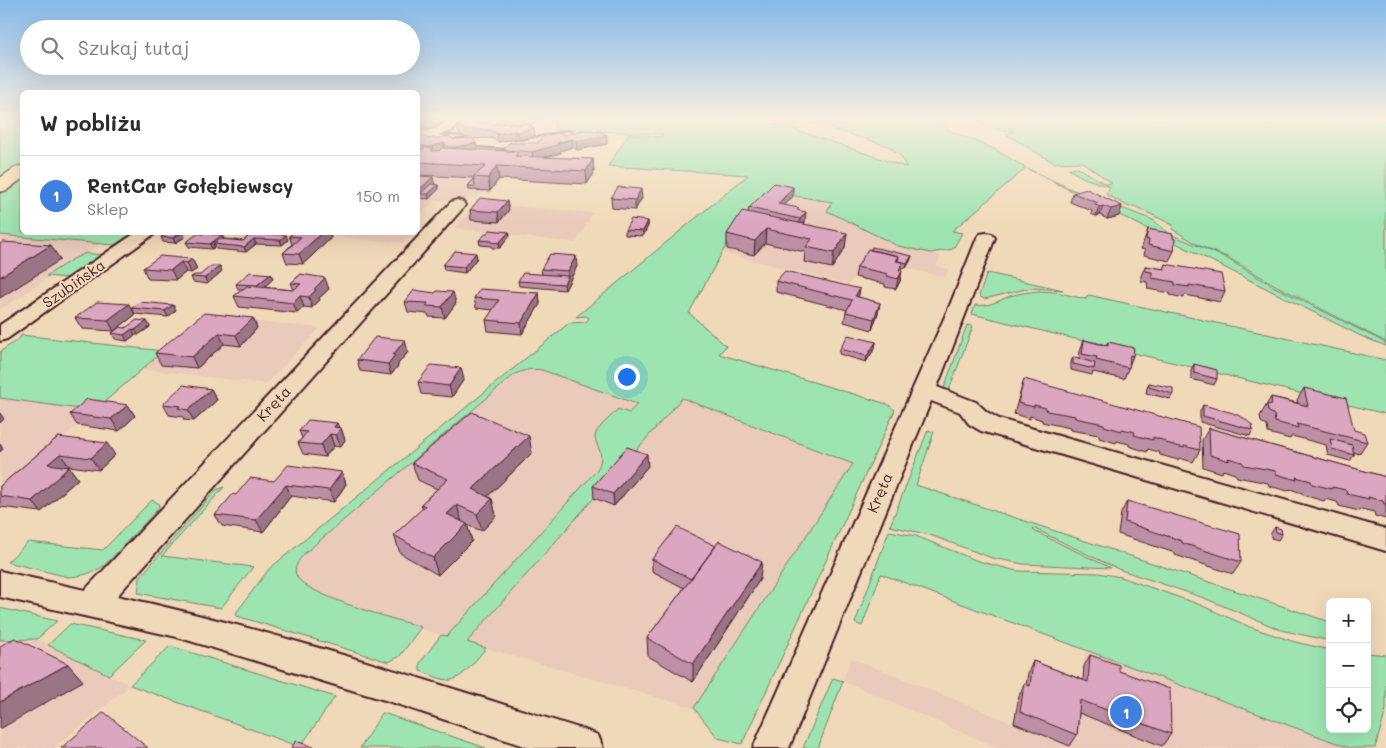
<!DOCTYPE html>
<html lang="pl">
<meta charset="utf-8">
<style>
body{margin:0;font-family:Mali,sans-serif;background:#f2f2f3;color:#2b2b33}
.controls{position:absolute;right:15px;bottom:15px;display:grid;overflow:hidden;border-radius:8px;box-shadow:0 5px 20px #0002}
.controls button{width:45px;height:45px;display:grid;place-items:center;padding:0;border:0;border-bottom:1px solid #e1e1e2;background:#fff;color:#2b2b33;font:25px sans-serif}
.you{position:absolute;left:626px;top:376px;width:18px;height:18px;margin:-12px;border:4px solid #fff;border-radius:50%;background:#1a73e8;box-shadow:0 0 0 8px #1a73e833}
.badge{display:grid;place-items:center;width:32px;height:32px;border-radius:50%;background:#7c3aed;color:#fff;font-size:16px;font-weight:700}
.pin{position:absolute;translate:-50% -50%;border:2px solid #fff;box-shadow:0 1px 5px #0006}
.list{margin:0;padding:0;list-style:none}
h2{display:flex;justify-content:space-between;align-items:center;height:65px;margin:0;padding:0 20px;font-size:21px}
h2 small{font-size:16px;font-weight:400;color:#7c7c81}
.list li{display:grid;grid-template-columns:32px 1fr auto;gap:15px;align-items:center;box-sizing:border-box;height:80px;padding:0 20px;border-top:1px solid #e1e1e2}
.list b{display:block;font-size:19px;white-space:nowrap}
.list p{margin:0;font-size:16px;white-space:nowrap;color:#7c7c81}
.list em{font-size:16px;font-style:normal;color:#7c7c81}
.icon{flex:none;width:28px;height:28px;fill:none;stroke:currentColor;stroke-width:2;stroke-linecap:round;stroke-linejoin:round}
.map{position:relative;flex:none;width:1386px;height:748px;overflow:hidden}
.search{position:absolute;background:#fff;box-shadow:0 5px 20px #0002;left:20px;top:20px;width:400px;height:55px;display:flex;align-items:center;gap:12px;box-sizing:border-box;padding:0 18px;border-radius:28px;color:#7c7c81;font-size:19px}
.panel{position:absolute;background:#fff;box-shadow:0 5px 20px #0002;left:20px;top:90px;width:400px;height:145px;border-radius:8px}
.map>svg:first-child{display:block}
.built{fill:#eacaba}
.green{fill:#9ee4b1;stroke:#74826e}
.lines{fill:none;stroke-linecap:round;stroke-linejoin:round}
.street-casing{stroke:#4a1f2b;stroke-width:4}
.primary-casing{stroke:#4a1f2b;stroke-width:3}
.street{fill:#f0d9b8;fill-rule:evenodd}
.primary{fill:#fcdcac;fill-rule:evenodd}
.wall{fill:#bc8fa5;stroke:#4a1f2b}
.shaded-wall{fill:#997486;stroke:#4a1f2b}
.building{fill:#dba6c0;stroke:#4a1f2b}
.labels{text-anchor:middle;stroke-width:4;stroke-linejoin:round;paint-order:stroke}
.street-label{font-size:15px;fill:#4a1f2b;stroke:#f0d9b8}
</style>
<div class="map">
<svg width="1386" height="748" viewBox="0 0 1386 748">
<rect width="100%" height="100%" fill="#f0d9b8"/>
<filter id="ink" filterUnits="userSpaceOnUse"><feTurbulence type="fractalNoise" baseFrequency=".02" numOctaves="2"/><feDisplacementMap in="SourceGraphic" scale="10" xChannelSelector="R" yChannelSelector="G"/><feConvolveMatrix kernelMatrix="1 2 1 2 8 2 1 2 1" color-interpolation-filters="sRGB"/></filter>
<g filter="url(#ink)">
<path class="built" d="M418,157l169,27 -87,-5 -10,12 -28,10 -27,-1 -17,17z
M765,191l68,11 -6,9 71,35 43,10 -5,10 13,3 -4,8 -78,-18 -18,25 -126,-31 7,-15z
M476,203l117,10 -17,30 -121,-15z
M292,233h123l-11,10z
M0,235l100,9 -100,66z
M206,316l114,12 -54,56 -123,-15z
M541,345l312,119 -159,244 -425,-123v-16z
M0,398l94,13 -94,80z
M37,639l93,46 -76,63h-54v-108z
M1085,650l265,98h-352l-155,-67 8,-23 219,88 3,-35 7,2z"/>
<path class="green" d="M0,119h22v44l-22,14z
M553,119h209l9,5 8,1 -6,4 17,-1 116,39 -5,-11 -13,-10 -88,-27h131l22,13 41,17 32,19 -74,63 10,2 -9,16 -22,4 -33,-7 -71,-35 5,-9 -67,-11 -35,47 -41,75 37,33 -7,8 168,50 8,6 -153,334 -24,-6 -24,-30 159,-244 -171,-66 -215,244 19,6c-8,9 -22,30 -35,32 -8,1 -22,-6 -31,-9v-8l21,-28 6,1 149,-165c13,-19 -5,-27 0,-38 4,-8 16,-17 22,-24l11,4 8,-9 -95,-34c-10,-2 -17,0 -27,4l-210,179c-6,7 -13,15 -8,24 11,19 100,43 124,50l-21,29 -11,6 -152,-46 -1,-3 33,-44 300,-246 17,-1 3,-4 -3,-2 -10,1 172,-142 -140,-9 21,-32 32,3 2,-3 -108,-5z
M980,119h406v223l-111,-57 -48,-28 -27,-11 -28,-17 1,-4 -39,-19 -5,1 -23,-13 4,-7 -26,-9 -16,-9 8,-2 30,17 6,-1 -30,-21 -28,1 -48,-29 9,-3 -16,-1 -8,-6 -7,1 -4,-3z
M1028,169l43,20 82,31 17,14 54,23 49,29 113,57v3l-23,-9z
M22,177v55l112,1 -19,12 -115,-10v-43z
M86,253l15,2 -34,23 -21,-2 27,-17z
M987,273l5,1 71,16 -33,-2 -46,11 -5,-3z
M1039,291l16,1 31,7 2,-4 298,65v54l-414,-100 3,-9c14,2 23,-4 35,-9 10,-3 19,-4 29,-5z
M967,325l6,1 -24,64 -5,-2z
M21,335l142,16 -69,60 -94,-13v-46l20,-14z
M928,430l6,2 -18,53 414,137v19l-49,-11 -77,-32 -86,-29 -85,-41 1,3 77,37 -88,-4 -31,-6 -62,-23 -40,-9z
M224,487l-62,69 91,11 -32,41 -83,-15 2,-16 76,-87z
M152,500l6,3 1,3 -2,4 -52,55c-12,8 -22,11 -37,12l-61,-15 21,-20 75,8z
M889,531l27,5 62,25 39,10 81,2 23,4 77,27 52,23 45,15 35,8v79h37v-76l19,2v55l-11,38h-25l-469,-174 -19,52 -7,-3z
M0,608l57,13 -20,18 -37,1z
M70,624l76,16 -37,35 -61,-30z
M170,646l165,51 -35,50 -170,-62z
M833,678l10,3 -25,67h-15z
M382,713h1l103,35h-126z"/>
<g class="lines">
<g class="street-casing">
<path id="street" d="M449,119h14l-11,12 -15,4 84,6 47,-10 7,4 -2,3 -52,11 -103,-7v-10l24,-7z
M457,200l6,2 2,3 -2,3 -346,388c158,34 313,86 468,134l13,5 5,13h-73l-142,-47 -211,-64 -177,-40v-26l85,19 366,-388z
M137,232h20l-150,107 -7,2v-16z
M986,233l6,1 3,4 -58,149 39,15 11,10 12,7 387,110v22l-405,-120 -12,-7 -9,-12 -29,-11 -142,347h-36l197,-443 27,-67 3,-4z"/>
</g>
<g class="primary-casing">
<path id="primary" d="M22,166v13l-15,11 -7,2v-14l16,-11z"/>
</g>
<use href="#street" class="street"/>
<use href="#primary" class="primary"/>
</g>
<path class="wall" d="M418,119h35v3h-10l-7,6z
M496,119h48l-2,3h-8l-3,4 -2,-1 5,3 1,8 -16,4 -3,-1 -18,3 -5,-4 -21,1 6,11 26,1v-3l34,-5 19,-10 50,11 -30,6 -4,-3 -13,4 1,2 -17,4 49,2 1,14 -7,11 -88,-5 -9,12 -21,-1 -1,-4 6,-7v-1l-56,-3v-39l11,3 37,-1 -7,-5 -2,-8 40,-1z
M418,176l16,8 4,1 1,4 -10,10 -11,-1z
M1073,193l49,13 -3,10 -12,3 -7,-4 -4,1 -5,-2 1,-3 -22,-9z
M793,196l-8,9 13,6 7,11 -1,2 41,24 -13,20 -28,-6 1,-10 -40,-9 -11,12 -27,-6v-15l21,-22 1,-4z
M611,198h31l-7,12 -23,-2z
M470,210h39l-10,12 -28,-2z
M648,221v5l-5,10 -18,-1v-5z
M1148,229l25,9 1,13 -5,10 -25,-6 1,-5 -4,-1z
M205,232h11l1,3h5l2,4 19,2 10,-8 35,7 -6,5 -26,-1 -10,8 -30,-3 -1,-2 -3,2 -23,-2 -3,-5z
M294,232h35l2,6 -28,26 -16,-1 -4,-10 9,-9 -3,-8z
M509,232l1,4 -10,12h-8v-2l-12,-1 -1,-5z
M161,237h24l-10,6 -12,-1z
M912,256l-2,5 -4,7 -4,-1 -2,14 -4,8 -11,-2v-3l-30,-7 2,-10z
M477,258l-12,15 -21,-3 -1,-5z
M192,259l5,10 -6,4 -5,-1 -10,8 -28,-1 -5,-11z
M1165,264l60,27 -5,11 -35,-7 -1,3 -14,-3v-2l-22,-4 -1,-7 -6,-1v-5l4,-10 18,3z
M577,266l-12,24 -46,-4 -1,-5 24,-7 -1,-5z
M222,271l-15,13 -14,-2 -2,-5z
M271,274l2,5 -10,8 30,3h1l-3,-7 10,-9 28,15 -10,9 1,2 -8,8 -8,-1 -7,6 -58,-6 -5,-11 9,-7h-5l-2,-5z
M776,281l84,8 -2,8 22,6 -2,10 -6,17 -28,-8 2,-10 1,-2 -71,-18z
M435,293l21,10 -11,15 -16,-1 -1,-3 -20,-2 -3,-10z
M539,293l1,11 -18,30 -34,-3 -2,-11 7,-10 -17,-2 -2,-10z
M173,305l3,5 -8,7 -33,-3 -3,-6z
M135,315l-21,16 -32,-2 -7,-11z
M253,318l4,10 -16,18 -17,-2 -27,24 -36,-3 -6,-12z
M147,321l3,6 -12,8h-3l-8,6 -12,-2 -3,-6 13,-5z
M1084,340l22,5 2,-3 25,14 -9,23 -31,-7 -1,3 -21,-5v-8l2,-5 6,1 1,-7z
M876,342l-1,6 -9,14 -27,-8 1,-5z
M408,352l-10,12v2l-7,9 -31,-4 -3,-11z
M1194,364l23,15 -3,6 -23,-6v-9z
M464,379l-12,18 -31,-3 -3,-12z
M1024,379l176,71 -7,12 -14,-4 -1,2 -18,-5 -1,-3 -11,-3 -1,3 -18,-6v-2l-12,-3 -1,2 -17,-5v-3l-29,-5v-2l-28,-6v-2l-12,-4v3l-16,-5z
M1149,383l24,11 -3,5 -24,-6 1,-5z
M1304,388l63,54 -8,12 -5,-2v3l-4,6 -22,-6 -2,-10 -34,-9 -2,3 -22,-6 -1,-7 -6,-4 -1,-6 11,-19 27,6 -1,-3z
M211,389l6,11 -23,21 -10,-1 -1,-3 -14,-2 -6,-11z
M128,405l7,11 -16,15 -42,-6 -7,-11z
M1203,405l50,25 -3,6 -50,-14v-11z
M339,428h2l4,12 -5,7 -6,-1 -9,11 -22,-3 -5,-11 4,-5 -3,-7z
M1209,428l177,49v42l-11,-3 -1,-4 -13,-3 -2,2 -20,-5 -2,-4 -12,-3 -1,2 -21,-6 -1,-2 -12,-4 -2,2 -19,-5 -1,-3 -31,-6 -2,-3 -12,-4 -1,3 -19,-6 -1,-27z
M58,437l57,18 -16,15 -30,-4 -1,1h1l9,12 -37,33 -41,-5v-21z
M532,453l-44,43 4,3 4,17 -14,15 -15,-6 5,16 -34,34 -38,-22 -6,-18 29,-26 -2,-5 16,-15 -19,-9 -6,-17z
M648,466l-34,40 -20,-8 -1,-12z
M342,472l4,12 -12,18 -43,-6 -28,36 -41,-6 -7,-11 21,-20 38,-14z
M1127,501l114,61 -8,12 -58,-19v-2l-57,-19 3,-21z
M1275,527l7,7 -4,6 -7,-2v-5z
M652,559l108,20 -67,103 -45,-26 -1,-18 37,-50 -32,-17z
M1090,655l29,16 52,63 -9,12 -83,-33 -2,22 -7,11 -56,-23 5,-27 5,-12 2,1 2,-12 5,-12 50,19 1,-14z"/>
<path class="shaded-wall" d="M435,119h7l1,3 -7,6 -18,4v-9z
M530,119h4v3l-3,4z
M534,128l1,8 -16,4 -1,-8z
M515,131l1,8 -18,3 -1,-8z
M607,135v9l-30,6 -1,-9z
M572,139l1,8 -13,4 1,2 -28,7 -1,-8z
M444,143l2,9 -12,12 -4,-17z
M476,143l2,8 -21,5 -1,-9z
M593,159l1,14 -7,11 -1,-13z
M497,166l2,13 -9,12 -2,-13z
M433,177l2,9 -14,8 -1,-5z
M438,185l1,4 -10,10 -1,-5z
M793,187v9l-16,17 1,-9z
M641,189l1,9 -7,12v-10z
M507,201l2,9 -10,12 -1,-10z
M1103,206l-3,9 -4,1 3,-9z
M1122,206l-3,10 -12,3 4,-10z
M806,212l-1,10 -6,7 1,-10z
M648,221v5l-5,10v-5z
M766,229l-1,14 -11,12 1,-14z
M183,232l2,5 -10,6 -2,-5z
M323,232h6l2,6 -28,26 -4,-10z
M509,232l1,4 -10,12 -1,-5z
M847,233l-2,15 -13,20 2,-15z
M222,235l2,5 -11,4 2,3 -3,2 -2,-5z
M286,235l2,5 -6,5 -2,-5z
M254,239l2,5 -10,8 -2,-5z
M51,245l9,15 -60,38v-21z
M476,253l1,5 -12,15 -1,-6z
M576,256l1,10 -12,24 -1,-6 4,-8v-5z
M912,256l-2,5 -4,7 1,-5z
M192,259l5,10 -6,4 -4,-10z
M181,262l5,10 -10,8 -5,-10z
M220,266l2,5 -15,13 -2,-6z
M902,271l-2,10 -4,8 2,-10z
M271,274l2,5 -13,12 -3,-6z
M325,278l4,11 -10,9 1,2 -8,8 -3,-11 5,-8z
M860,289l-2,11 -3,-4z
M453,292l3,11 -11,15 -3,-11z
M539,293l1,11 -18,30 -1,-11z
M300,296l4,11 -7,6 -4,-10z
M880,303l-2,10 -6,17 2,-11z
M129,304l6,11 -21,16 -6,-11z
M173,305l3,5 -8,7 -3,-6z
M253,318l4,10 -16,18 -5,-11z
M147,321l3,6 -12,8 -3,-5z
M132,329l3,6 -8,6 -3,-6z
M219,333l5,11 -27,24 -5,-11z
M405,340l3,12 -10,12v2l-7,9 -3,-11 5,-9z
M876,342l-1,6 -9,14 1,-6z
M461,368l3,11 -12,18 -3,-11z
M211,389l6,11 -23,21 -6,-11z
M128,405l7,11 -16,15 -8,-12z
M0,413l4,6 -4,4z
M337,423l3,7 1,-2 4,12 -5,7 -6,-20z
M330,434l4,12 -9,11 -4,-12z
M529,436l3,17 -55,54 -4,-18z
M107,443l8,12 -16,15 -8,-12z
M0,444l3,5 -3,3z
M60,454l9,12 -12,10 -9,-12z
M647,454l1,12 -34,40 -1,-12z
M69,467l9,12 -37,33 -9,-11z
M342,472l4,12 -12,18 -5,-12z
M286,485l5,11 -28,36 -7,-12z
M492,499l4,17 -14,15 -5,-17z
M457,505l5,17 -15,-8z
M467,524l5,17 -34,34 -5,-17z
M762,562l-2,17 -67,103v-18z
M68,664l15,17 -83,48v-27z"/>
<path class="building" d="M418,119h17l-17,4z
M474,121l5,3 9,-2 4,2 21,-1 4,2 8,-2 9,5 -16,4 -3,-1 -18,3 -5,-4h-27l-8,-5z
M583,130l16,1 8,4 -31,6 -4,-2 -15,4 3,1 -28,8 -25,-2 -3,-2 5,-5h29l4,-6 15,-4 8,2z
M421,135l8,4 20,-3 4,3 19,-1 4,5 -20,4h-7l-5,-4 -14,4 -12,-1v-10z
M424,148h10l-3,3h8l3,-3 67,3 9,1 -3,4 78,3 -7,12 -89,-5 -9,12 -15,-1 13,-11 -68,-4v-8z
M418,176l15,1 -13,12h-2z
M474,179l1,7h-7z
M774,183l19,4 -15,17 21,4 -2,2 9,2 -6,7 -51,-11z
M431,184l7,1 -10,9h-8z
M618,187l23,2 -6,11 -24,-2z
M1087,189l35,17 -11,3 -8,-3 -4,1 -5,-3 4,-1 -25,-10z
M480,198l27,3 -9,11 -28,-2z
M742,211l105,22 -13,20 -28,-6 6,-8 -46,-10 -11,12 -28,-7z
M631,219l17,2 -5,10 -18,-1z
M1148,229l25,5v4l2,1 -1,12 -26,-6 1,-5 -3,-1z
M490,230l19,2 -10,11 -8,-1 1,-1 -13,-1z
M167,232h15l-9,6 -12,-1z
M205,232h9l-2,2 10,1 -12,9 -24,-2 13,-9 4,1z
M294,232h29l-24,22 -16,-1 18,-16 -12,-1z
M253,233l33,2 -6,5 -26,-1 -10,8 -31,-3 8,-5 22,2z
M3,242l48,3 -51,32v-33z
M872,247l40,9 -5,7 -9,-2 1,-5 -29,-6z
M868,249l31,7 -3,5 7,1 -4,8 3,1 -4,8 -11,-3 1,-2 -31,-7z
M455,251l21,2 -12,14 -21,-2z
M550,254l26,2 -8,15 -27,-2z
M160,256l32,3 -5,4 -6,-1 -10,8 -28,-2z
M1165,264l56,10 4,17 -36,-6v2l-14,-2v-3l-23,-4v-6l-7,-1v-5l20,3z
M211,266h9l-15,12 -14,-1 3,-2h6z
M785,271l75,18 -5,7 25,7 -6,16 -28,-7 6,-12 -76,-19z
M250,272l21,2 -14,11 -21,-1z
M523,273l45,3 -4,8 -46,-3z
M301,274l24,4 -11,11 2,1 -7,7 -9,-1 -7,7 -59,-7 13,-10 46,4 8,-6 -10,-1z
M480,289l59,4 -18,30 -35,-3 13,-20 -25,-2z
M414,290l21,3 2,-2 16,1 -11,15 -16,-1 2,-3 -23,-1z
M97,302l32,2 -21,16 -33,-2z
M140,302l33,3 -8,6 -33,-3z
M204,313l49,5 -17,17 -17,-2 -27,24 -37,-4z
M137,320l10,1 -12,9 -3,-1 -8,6 -12,-2 8,-6 5,1z
M848,335l28,7 -9,14 -27,-7z
M375,337l30,3 -12,15h2l-7,9 -31,-4z
M1084,340l24,6v-4l26,6 -1,8 -3,-1 -1,13 -33,-8 1,-3 -15,-3z
M1073,357l22,6 -1,6 -21,-5z
M1194,364l23,6v9l-23,-6z
M431,365l30,3 -12,18 -31,-4z
M1024,379l175,48 1,23 -16,-4v2l-18,-5 -1,-2 -12,-4v3l-19,-5 1,-3 -13,-3v2l-18,-5v-2l-29,-6v-2l-28,-5 -1,-3 -12,-3v2l-16,-4z
M1149,383l24,5v6l-24,-7z
M183,385l28,4 -23,21 -10,-2 3,-2 -18,-2z
M1304,388l42,10 8,32 10,3 3,9 -70,-18 1,4 -23,-6 -1,-7 -6,-4 -1,-6 5,-1 -1,-7 37,9z
M87,399l41,6 -17,14 -41,-5z
M1203,405l30,8 11,5 8,7 1,5 -50,-14z
M472,412l57,24 -56,53 19,10 -15,15 -20,-9 -10,9 20,10 -34,34 -39,-23 31,-29 -4,-2 27,-25 -36,-16z
M308,420l29,3 -3,4 7,1 -5,7 -6,-1 -9,11 -23,-2 9,-11 -8,-1z
M1209,428l177,49v27h-2l-1,-3 -15,-4 1,2 -22,-5 -1,-4 -14,-3v2l-20,-5 -1,-3 -15,-4 1,3 -21,-6v-3l-32,-6 -2,-3 -14,-4 1,3 -19,-6z
M58,437l49,6 -16,15 -31,-4 -12,10 21,3 -37,34 -32,-5v-10z
M1330,439l22,6 2,10 -22,-6z
M627,447l20,7 -34,40 -20,-8z
M288,465l54,7 -13,18 -43,-5 -30,35 -41,-5 18,-21 3,1 14,-17 24,3z
M1127,501l113,33 1,28 -59,-19v-2l-57,-19z
M677,527l39,19 -25,33 -39,-20z
M1275,527l6,2 1,5 -6,-2z
M719,541l43,21 -69,102 -46,-26z
M15,638l53,26 -68,38v-56z
M1090,655l29,10v6l51,18 1,45 -91,-34 -3,35 -57,-23 4,-28 6,2 3,-25 55,21z
M104,712l44,36h-87z
M296,741l20,7h-25z"/>
</g>
<linearGradient id="sky" x2="0" y2="1"><stop stop-color="#85b9ea"/><stop offset="0.53" stop-color="#f8eedf"/><stop offset="1" stop-color="#f8eedf" stop-opacity="0"/></linearGradient>
<rect width="1386" height="224" fill="url(#sky)"/>
<g class="labels">
<g class="street-label">
<text transform="translate(74 284) rotate(-35)" y="5">Szubińska</text>
<text transform="translate(274 404) rotate(-47)" y="5">Kręta</text>
<text transform="translate(880 493) rotate(-67)" y="5">Kręta</text>
</g>
</g>
</svg>
<div class="controls">
<button>+</button>
<button>−</button>
<button><svg class="icon" aria-label="locate" viewBox="0 0 24 24"><circle cx="12" cy="12" r="6"/><path d="M12 2v4M12 18v4M2 12h4M18 12h4"/></svg></button>
</div>
<div class="you"></div>
<div class="pin badge" style="left:1126px;top:712px;background:#3f7fe0">1</div>
<div class="search"><svg class="icon" aria-label="search" viewBox="0 0 24 24"><circle cx="10" cy="10" r="6"/><path d="M15 15l6 6"/></svg>Szukaj tutaj</div>
<section class="panel">
<h2>W pobliżu<small></small></h2>
<ul class="list">
<li><span class="badge" style="background:#3f7fe0">1</span><div><b>RentCar Gołębiewscy</b><p>Sklep</p></div><em>150 m</em></li>
</ul>
</section>
</div>
